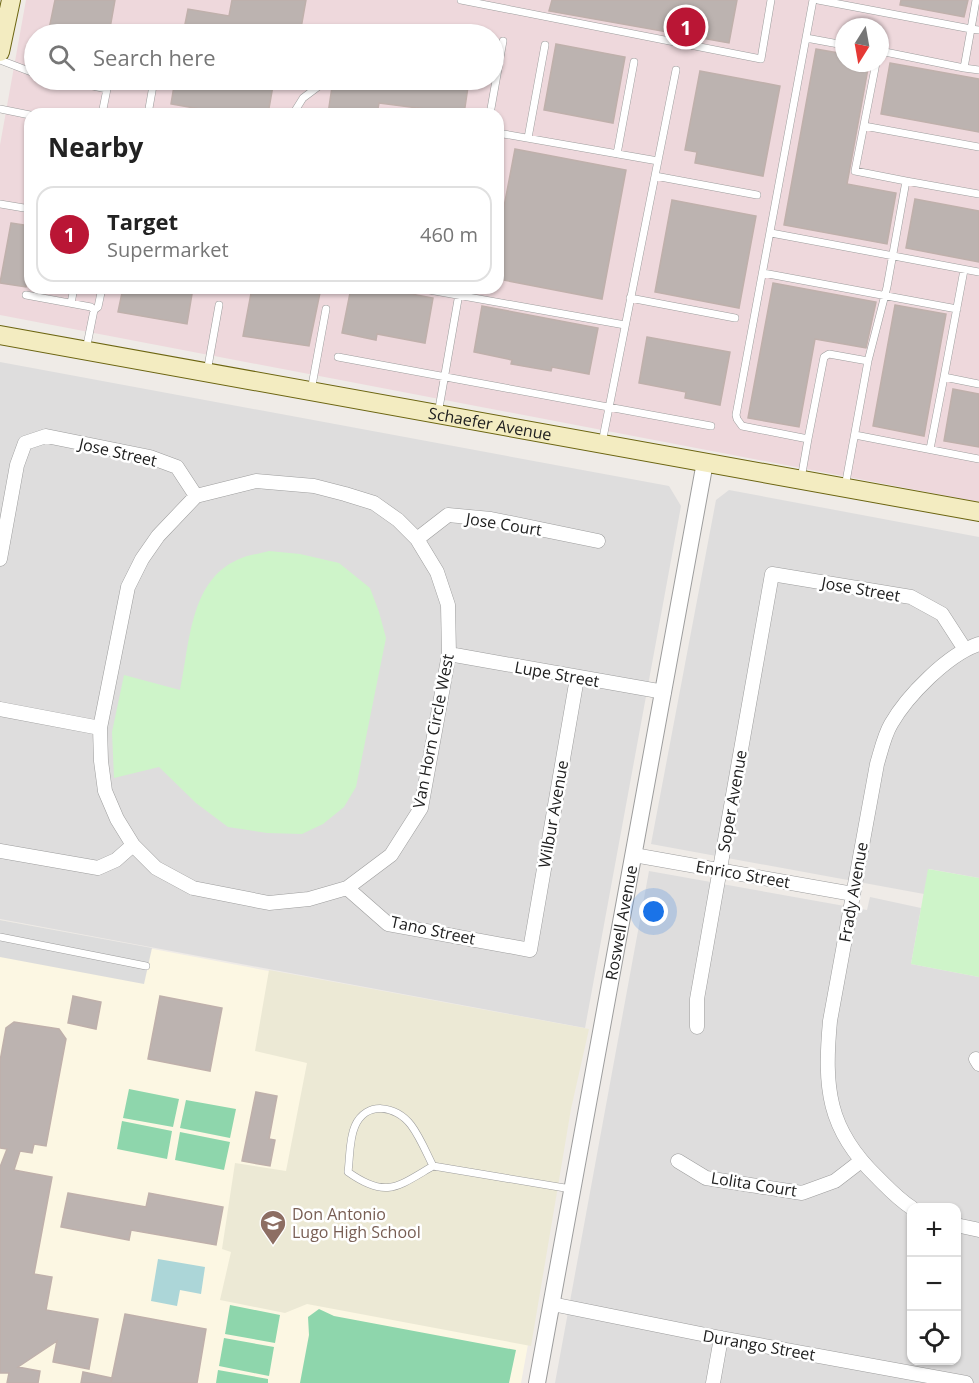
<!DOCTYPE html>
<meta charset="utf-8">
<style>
body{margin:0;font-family:"Open Sans",sans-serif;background:#f6f6f6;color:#222}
.controls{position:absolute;right:18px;bottom:18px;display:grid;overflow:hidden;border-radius:12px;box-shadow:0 2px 4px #0004}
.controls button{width:54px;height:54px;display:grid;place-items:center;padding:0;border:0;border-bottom:2px solid #e0e0e0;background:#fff;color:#222;font:30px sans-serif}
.compass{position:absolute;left:835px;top:18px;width:54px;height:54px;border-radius:50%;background:#fff;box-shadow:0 2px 4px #0004;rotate:191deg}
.you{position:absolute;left:654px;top:912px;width:21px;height:21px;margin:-15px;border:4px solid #fff;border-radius:50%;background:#1a73e8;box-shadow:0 0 0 9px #1a73e833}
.badge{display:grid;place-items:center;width:39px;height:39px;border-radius:50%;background:#ba1635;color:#fff;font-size:20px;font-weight:700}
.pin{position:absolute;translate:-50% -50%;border:3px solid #fff;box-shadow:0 2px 6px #0006}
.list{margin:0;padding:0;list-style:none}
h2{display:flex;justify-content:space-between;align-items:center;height:78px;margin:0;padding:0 24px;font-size:26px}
h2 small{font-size:20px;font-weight:400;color:#767676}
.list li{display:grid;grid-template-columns:39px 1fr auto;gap:18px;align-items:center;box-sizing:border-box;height:96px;margin:0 12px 12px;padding:0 12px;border:2px solid #e0e0e0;border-radius:18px}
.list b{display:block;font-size:22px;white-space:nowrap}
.list p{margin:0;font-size:20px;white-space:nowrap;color:#767676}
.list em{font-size:20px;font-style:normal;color:#767676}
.icon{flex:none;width:33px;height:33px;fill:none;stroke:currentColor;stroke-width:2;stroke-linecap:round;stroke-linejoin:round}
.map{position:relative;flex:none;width:979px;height:1383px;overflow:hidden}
.search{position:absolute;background:#fff;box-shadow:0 2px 4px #0004;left:24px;top:24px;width:480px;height:66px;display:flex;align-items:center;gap:15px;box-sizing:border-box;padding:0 21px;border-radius:33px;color:#767676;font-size:22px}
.panel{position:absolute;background:#fff;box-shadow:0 2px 4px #0004;left:24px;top:108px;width:480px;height:186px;border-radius:18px}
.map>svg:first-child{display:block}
.residential{fill:#dedddd;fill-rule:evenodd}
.commercial{fill:#eed8dc;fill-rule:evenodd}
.education{fill:#fcf7e3}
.farmland{fill:#ece9d5}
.park{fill:#cef4c9}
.pitch{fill:#8ed6ac}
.parking{fill:#dcdcdc}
.water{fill:#acd6d8}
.building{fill:#bcb3b0;stroke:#bfb0ab;stroke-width:1.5}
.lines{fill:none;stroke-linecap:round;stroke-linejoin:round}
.service-casing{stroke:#9d9d9d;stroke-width:8}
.minor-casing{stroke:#9d9d9d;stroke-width:15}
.tertiary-casing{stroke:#9d9d9d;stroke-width:18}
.secondary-casing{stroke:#6c6511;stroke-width:20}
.service{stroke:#fff;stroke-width:7}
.minor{stroke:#fff;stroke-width:14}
.tertiary{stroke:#fff;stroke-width:16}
.secondary{stroke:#f3ecc1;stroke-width:18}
.labels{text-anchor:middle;stroke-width:5;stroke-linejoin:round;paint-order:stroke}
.street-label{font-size:16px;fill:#202020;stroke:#fff}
.education-label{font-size:16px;fill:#785e54;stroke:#fff;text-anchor:start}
</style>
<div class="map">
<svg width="979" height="1383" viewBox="0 0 979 1383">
<rect width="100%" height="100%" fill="#efebe7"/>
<path class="residential" d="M0,362l669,124 12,20 -96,522 -585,-109z
M729,490l250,47v341l-50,-9 -5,25 -273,-50 65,-344z
M649,871l218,39 3,-13 51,11 -10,56 68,13v406h-424zM912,1208h44v152h-44z"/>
<path class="commercial" d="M26,0h953v502l-979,-187v-170zM844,27h36v36h-36zM34,34h460v46h-460zM30,114h468v174h-468z"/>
<path class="education" d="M0,920l585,111 -64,352h-521z"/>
<path class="farmland" d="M269,970l320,59 -18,80 -40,237 -224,-42 -22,9 -65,-13 11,-48 -9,-3 13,-86 51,8 21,-108 -52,-12z"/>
<path class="park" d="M269,551l31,3 39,9 31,25 9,24 7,26 -30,149 -12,20 -21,17 -21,10 -35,-1 -39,-6 -32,-24 -37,-36 -45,11 -2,-46 12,-57 56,15c10,-45 9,-108 57,-130 10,-5 22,-6 32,-9z
M928,869l51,9v99l-68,-13z"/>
<path class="pitch" d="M129,1089l50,10 -6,28 -50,-9z
M186,1100l50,9 -6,29 -50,-10z
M122,1121l50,10 -5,28 -50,-10z
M180,1132l50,10 -6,28 -49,-10z
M230,1305l50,10 -5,28 -50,-9z
M319,1309l15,7 182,34 -7,33h-209l9,-48 -1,-18z
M224,1338l50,9 -5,29 -50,-10z
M218,1370l50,9v4h-52z"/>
<path class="parking" d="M0,920l152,28 -8,36 -144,-27z"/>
<path class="water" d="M158,1259l47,8 -4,27 -21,-4 -3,16 -26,-5z"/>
<path class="building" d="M55,0h60l-6,34h-61z
M232,0h74l-6,34h-117l5,-25 41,7z
M552,0h185l-8,43 -180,-32z
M901,0h67l-4,17 -64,-12z
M556,44l69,13 -12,66 -69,-13z
M816,49l28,5v9h25l-22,121 49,9 -9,51 -103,-19z
M890,63l89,16v53l-98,-18z
M700,71l80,15 -17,90 -68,-13 2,-11 -12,-2z
M175,80h99l-6,34h-40l-57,-10z
M333,80h136l-5,34 -85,-11 -2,11h-49z
M515,149l111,21 -24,129 -104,-20v-41z
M915,199l64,12v51l-73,-14z
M672,200l84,16 -17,92 -84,-16z
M11,223l19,3v51l-2,-1 -2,11 -26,-4z
M773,283l103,19 -10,46 -51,-9 -16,88 -51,-9z
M123,288h70l-6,36 -69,-12z
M252,288h69l-12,58 -66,-10z
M351,288h29l53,10 -8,45 -48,-9 -1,6 -34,-7z
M895,305l51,9 -22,122 -51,-10z
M482,306l116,22 -9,46 -37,-7 -1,4 -40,-7 1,-4 -38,-8z
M647,337l83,15 -10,53 -35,-7 1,-6 -47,-9z
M953,389l26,5v53l-35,-6z
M73,996l28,6 -5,27 -28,-6z
M160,996l62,12 -12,63 -62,-12z
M14,1022l45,7 7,10 -20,107 -12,-2 -2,9 -12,-2 -6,19 38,7 -18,97 18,3 -6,33 52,9 -9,50 -36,-7 4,-21 -39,26 22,4 -2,12h-31l2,-10h-9v-206l7,-18 -7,-1v-87l6,-33z
M256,1092l21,4 -8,43 6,1 -5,26 -28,-5z
M68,1193l78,14 3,-14 74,14 -7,38 -85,-15 -2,10 -68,-13z
M125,1314l81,15 -9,54h-116l2,-11 29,6 -1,4z"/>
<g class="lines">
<g class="service-casing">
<path id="service" d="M461,0l300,59 10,-59
M818,0l153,29 5,-29
M806,38l38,7
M880,51l84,17 7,-39 8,1
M0,60l34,13
M964,68l15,2
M64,80l43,9 -5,25
M0,109l30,6
M148,114l6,-34
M293,114l10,-16 24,-18
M490,114l13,-73
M864,126l115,21
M498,133l160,28
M528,138l17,-93
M617,154l17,-92
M30,174v-1
M655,176l102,19
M906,181l73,13
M0,204l30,5
M771,233l208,39
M763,273l194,36
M418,288l207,37
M26,295l65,12 3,3 -8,40
M630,298l105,20
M71,303l3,-15
M94,310l4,-3 4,-19
M338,357l373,69
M207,372l12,-67
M944,377l20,-107
M311,391l15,-82
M438,414l22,-126
M855,435l124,24
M808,439l16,-82 5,-3 39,7
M602,443l74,-373
M930,449l14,-72 35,7
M801,479l7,-40 -66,-13 -5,-7 -1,-4 77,-415
M845,487l23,-126 19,-74 19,-106 -51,-10 21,-108
M0,937l146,29
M433,1166c-36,21 -47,33 -85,6 2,-14 1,-33 7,-46 11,-25 41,-21 56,-1 9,12 15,27 22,41l138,23"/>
</g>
<g class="minor-casing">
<path id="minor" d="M256,481l58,5 31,8 29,9 24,17 19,19 20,33 11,33 1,49 -28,154 -30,47 -44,33 -38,11 -40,4 -76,-15 -37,-20 -23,-23 -16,-26 -12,-28 -4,-30 -1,-33 28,-141 14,-28 16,-23 38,-40z
M417,539l31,-24 43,4 107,22
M0,559l17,-94 8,-22 21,-7 104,21 27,10 19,29
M449,654l215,38
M0,709l100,19
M0,851l98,17 18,-8 17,-15
M634,855l219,39
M347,888l41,36 142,26 47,-272
M697,1027v-28l75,-425 139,23 31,17 22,34
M976,1059l3,5
M678,1161l28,17 96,15 33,-12 26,-20
M912,1208c-14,-9 -24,-20 -35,-31 -50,-48 -53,-90 -47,-156l47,-257c4,-13 7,-28 14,-40 16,-28 57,-70 88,-80
M956,1225l23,5
M552,1304l169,34 245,45
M713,1383l8,-45"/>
</g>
<g class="tertiary-casing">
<g id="tertiary">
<path id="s1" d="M537,1383l168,-921"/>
</g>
</g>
<g class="secondary-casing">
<g id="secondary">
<path d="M0,52l11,-52"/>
<path id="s2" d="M0,335l979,177"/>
</g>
</g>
<use href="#service" class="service"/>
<use href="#minor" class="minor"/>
<use href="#tertiary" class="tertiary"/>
<use href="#secondary" class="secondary"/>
</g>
<defs>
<g id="school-pin" transform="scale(1.35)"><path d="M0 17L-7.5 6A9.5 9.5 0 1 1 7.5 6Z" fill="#8d6e63" stroke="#fff"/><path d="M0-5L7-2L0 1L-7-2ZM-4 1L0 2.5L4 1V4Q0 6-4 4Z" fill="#fff"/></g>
</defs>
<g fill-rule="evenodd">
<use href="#school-pin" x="273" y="1223"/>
</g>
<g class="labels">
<g class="street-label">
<text dy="6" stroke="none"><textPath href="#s2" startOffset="498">Schaefer Avenue</textPath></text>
<text transform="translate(118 452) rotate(13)" y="6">Jose Street</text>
<text transform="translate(504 524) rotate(9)" y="6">Jose Court</text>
<text transform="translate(861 589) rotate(10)" y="6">Jose Street</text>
<text transform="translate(557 674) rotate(10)" y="6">Lupe Street</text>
<text transform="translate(433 731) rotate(-79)" y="6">Van Horn Circle West</text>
<text transform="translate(732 801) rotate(-80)" y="6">Soper Avenue</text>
<text transform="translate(553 814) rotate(-80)" y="6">Wilbur Avenue</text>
<text transform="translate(743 874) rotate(10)" y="6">Enrico Street</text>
<text transform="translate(853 892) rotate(-80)" y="6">Frady Avenue</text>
<text dy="6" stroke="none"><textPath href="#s1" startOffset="468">Roswell Avenue</textPath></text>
<text transform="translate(433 930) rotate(12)" y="6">Tano Street</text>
<text transform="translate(754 1184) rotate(9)" y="6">Lolita Court</text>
<text transform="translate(759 1345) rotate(10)" y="6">Durango Street</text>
</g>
<g class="education-label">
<text x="292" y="1220">Don Antonio<tspan x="292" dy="18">Lugo High School</tspan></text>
</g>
</g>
</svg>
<div class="controls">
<button>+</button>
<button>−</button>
<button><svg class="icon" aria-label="locate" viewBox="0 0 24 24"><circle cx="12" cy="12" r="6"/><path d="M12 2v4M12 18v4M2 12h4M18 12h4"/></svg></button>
</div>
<svg class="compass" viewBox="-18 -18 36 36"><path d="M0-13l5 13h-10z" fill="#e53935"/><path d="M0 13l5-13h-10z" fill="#767676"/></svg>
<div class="you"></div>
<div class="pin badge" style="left:686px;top:27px">1</div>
<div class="search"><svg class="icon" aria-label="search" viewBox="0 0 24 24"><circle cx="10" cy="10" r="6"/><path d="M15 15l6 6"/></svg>Search here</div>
<section class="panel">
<h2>Nearby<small></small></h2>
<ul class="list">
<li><span class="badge">1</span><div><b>Target</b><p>Supermarket</p></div><em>460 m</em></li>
</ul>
</section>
</div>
